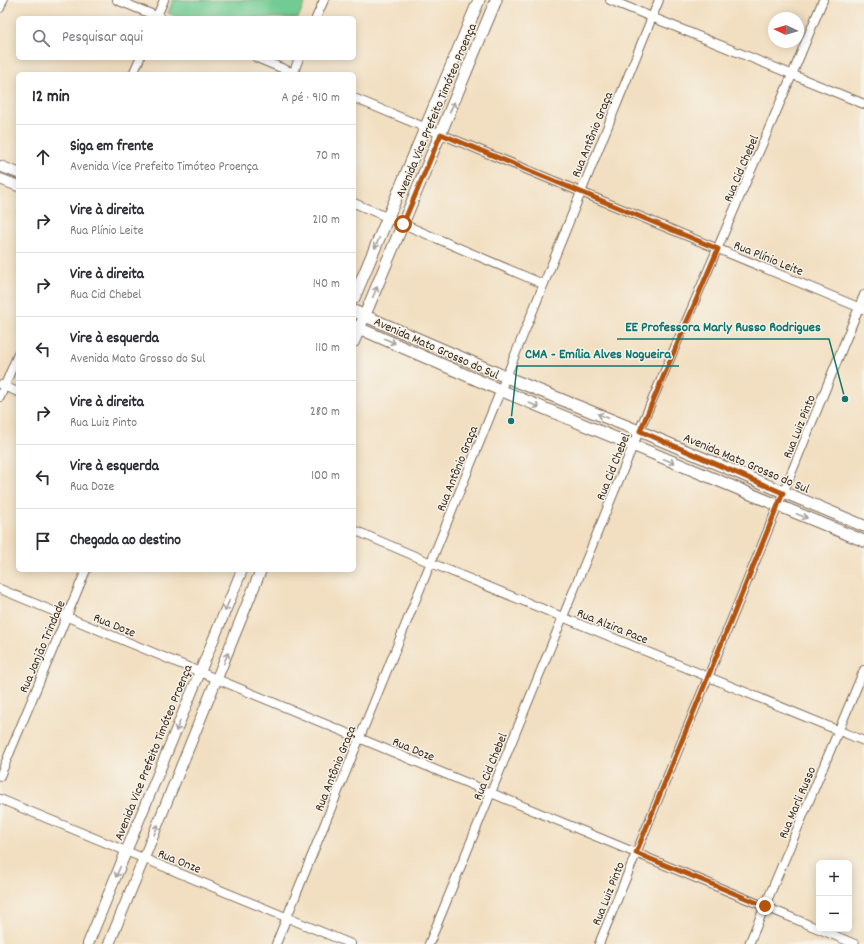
<!DOCTYPE html>
<html lang="pt">
<meta charset="utf-8">
<style>
body{margin:0;font-family:Dekko,sans-serif;background:#f7f7f7;color:#2b2b33}
.controls{position:absolute;right:12px;bottom:12px;display:grid;overflow:hidden;border-radius:6px;box-shadow:0 2px 10px #0003}
.controls button{width:36px;height:36px;display:grid;place-items:center;padding:0;border:0;border-bottom:1px solid #e1e1e2;background:#fff;color:#2b2b33;font:20px sans-serif}
.compass{position:absolute;left:768px;top:12px;width:36px;height:36px;border-radius:50%;background:#fff;box-shadow:0 2px 10px #0003;rotate:274deg}
.stop{position:absolute;width:12px;height:12px;margin:-9px;border:3px solid #b45309;border-radius:50%;background:#fff}
.stop.end{background:#b45309;border-color:#fff;box-shadow:0 1px 4px #0008}
.list{margin:0;padding:0;list-style:none}
h2{display:flex;justify-content:space-between;align-items:center;height:52px;margin:0;padding:0 16px;font-size:17px}
h2 small{font-size:13px;font-weight:400;color:#7c7c81}
.list li{display:grid;grid-template-columns:26px 1fr auto;gap:12px;align-items:center;box-sizing:border-box;height:64px;padding:0 16px;border-top:1px solid #e1e1e2}
.list b{display:block;font-size:15px;white-space:nowrap}
.list p{margin:0;font-size:13px;white-space:nowrap;color:#7c7c81}
.list em{font-size:13px;font-style:normal;color:#7c7c81}
.icon{flex:none;width:22px;height:22px;fill:none;stroke:currentColor;stroke-width:2;stroke-linecap:round;stroke-linejoin:round}
.map{position:relative;flex:none;width:864px;height:944px;overflow:hidden}
.search{position:absolute;background:#fff;box-shadow:0 2px 10px #0003;left:16px;top:16px;width:340px;height:44px;display:flex;align-items:center;gap:10px;box-sizing:border-box;padding:0 14px;border-radius:6px;color:#7c7c81;font-size:15px}
.panel{position:absolute;background:#fff;box-shadow:0 2px 10px #0003;left:16px;top:72px;width:340px;height:500px;border-radius:6px}
.map>svg:first-child{display:block}
.green{fill:#71cc93;stroke:#567b58}
.lines{fill:none;stroke-linecap:round;stroke-linejoin:round}
.minor-casing{stroke:#7b6957;stroke-width:10}
.tertiary-casing{stroke:#7b6957;stroke-width:12}
.secondary-casing{stroke:#7b6957;stroke-width:13}
.minor{stroke:#fff;stroke-width:8}
.tertiary{stroke:#fff;stroke-width:10}
.secondary{stroke:#fff;stroke-width:11}
.oneway{stroke:#a79f9a}
.route{stroke:#b45309;stroke-width:5}
.labels{text-anchor:middle;stroke-width:3;stroke-linejoin:round;paint-order:stroke}
.street-label{font-size:13px;fill:#3b2a1e;stroke:#f7f3e8}
.leader{fill:none;stroke:#0f766e;stroke-width:1.5}
.callout-dot{fill:#0f766e;stroke:#f7f3e8;stroke-width:1.5}
.callout-label{font-size:14px;text-anchor:middle;font-weight:bold;fill:#0f766e;stroke:#f7f3e8;stroke-width:3;stroke-linejoin:round;paint-order:stroke}
</style>
<div class="map">
<svg width="864" height="944" viewBox="0 0 864 944">
<rect width="100%" height="100%" fill="#f7f3e8"/>
<filter id="ink" filterUnits="userSpaceOnUse"><feTurbulence type="fractalNoise" baseFrequency=".025" numOctaves="2"/><feDisplacementMap in="SourceGraphic" scale="8" xChannelSelector="R" yChannelSelector="G"/><feConvolveMatrix kernelMatrix="1 2 1 2 8 2 1 2 1" color-interpolation-filters="sRGB"/></filter>
<filter id="wash" filterUnits="userSpaceOnUse"><feTurbulence type="fractalNoise" baseFrequency=".012" numOctaves="4" result="noise"/><feDisplacementMap in="SourceGraphic" scale="16" xChannelSelector="R" yChannelSelector="G"/><feGaussianBlur stdDeviation="0.9" result="paint"/><feColorMatrix in="noise" values="0 0 0 0 0 0 0 0 0 0 0 0 0 0 0 0 0 1.4 0 .05"/><feComposite in="paint" operator="in"/></filter>
<g filter="url(#wash)">
<rect width="100%" height="100%" fill="#f2dfc1"/>
<path class="green" d="M173,0h133l-8,18h-118l-12,-5z"/>
</g>
<g filter="url(#ink)">
<g class="lines">
<g class="minor-casing">
<path id="minor" d="M117,0l44,18
M610,0l254,104
M0,8l3,-8
M156,18l8,-18
M316,18l8,-18
M257,58l39,16
M133,74l7,-16
M293,74l6,-16
M354,98l509,211
M354,203l189,81
M1,385l17,7
M0,397l18,-43
M354,530l77,33 433,178
M0,589l819,340
M0,776l86,-206
M0,799l351,145
M819,929l36,15
M276,944l383,-944
M429,944l210,-513 153,-356 31,-75
M599,944l265,-649
M749,944l115,-274"/>
</g>
<g class="tertiary-casing">
<path id="tertiary" d="M0,166l18,7
M0,179l18,7
M354,342l6,-14
M88,944l154,-374
M109,944l152,-374"/>
</g>
<g class="secondary-casing">
<path id="secondary" d="M354,298l125,-298
M354,311l152,66 133,54 225,95
M362,322l134,-322
M354,326l146,64 364,151"/>
</g>
<use href="#minor" class="minor"/>
<use href="#tertiary" class="tertiary"/>
<use href="#secondary" class="secondary"/>
</g>
<defs><path id="oneway-shaft" d="M-6 0H5M1.5-3L5.5 0L1.5 3" fill="none" stroke-width="1.6" stroke-linecap="round" stroke-linejoin="round"/></defs>
<g class="oneway">
<use href="#oneway-shaft" transform="translate(452 107) rotate(-67)"/>
<use href="#oneway-shaft" transform="translate(377 243) rotate(113)"/>
<use href="#oneway-shaft" transform="translate(375 292) rotate(-67)"/>
<use href="#oneway-shaft" transform="translate(390 341) rotate(24)"/>
<use href="#oneway-shaft" transform="translate(534 405) rotate(23)"/>
<use href="#oneway-shaft" transform="translate(603 416) rotate(-158)"/>
<use href="#oneway-shaft" transform="translate(669 461) rotate(22)"/>
<use href="#oneway-shaft" transform="translate(802 516) rotate(22)"/>
<use href="#oneway-shaft" transform="translate(227 606) rotate(112)"/>
<use href="#oneway-shaft" transform="translate(226 658) rotate(-68)"/>
<use href="#oneway-shaft" transform="translate(178 726) rotate(112)"/>
<use href="#oneway-shaft" transform="translate(156 830) rotate(-68)"/>
<use href="#oneway-shaft" transform="translate(118 872) rotate(112)"/>
</g>
</g>
<g class="lines" filter="url(#ink)">
<path class="route" d="M403,224l38,-90 277,115 -78,182 143,62 -147,360 129,53"/>
</g>
<g class="labels">
<g class="street-label">
<text transform="translate(435 110) rotate(-67)" y="5">Avenida Vice Prefeito Timóteo Proença</text>
<text transform="translate(591 134) rotate(-68)" y="5">Rua Antônio Graça</text>
<text transform="translate(740 168) rotate(-67)" y="5">Rua Cid Chebel</text>
<text transform="translate(769 257) rotate(22)" y="5">Rua Plínio Leite</text>
<text transform="translate(437 347) rotate(24)" y="5">Avenida Mato Grosso do Sul</text>
<text transform="translate(798 426) rotate(-68)" y="5">Rua Luiz Pinto</text>
<text transform="translate(747 462) rotate(23)" y="5">Avenida Mato Grosso do Sul</text>
<text transform="translate(612 466) rotate(-68)" y="5">Rua Cid Chebel</text>
<text transform="translate(456 468) rotate(-68)" y="5">Rua Antônio Graça</text>
<text transform="translate(115 624) rotate(22)" y="5">Rua Doze</text>
<text transform="translate(613 625) rotate(22)" y="5">Rua Alzira Pace</text>
<text transform="translate(41 646) rotate(-67)" y="5">Rua Janjão Trindade</text>
<text transform="translate(414 748) rotate(22)" y="5">Rua Doze</text>
<text transform="translate(152 752) rotate(-68)" y="5">Avenida Vice Prefeito Timóteo Proença</text>
<text transform="translate(489 766) rotate(-68)" y="5">Rua Cid Chebel</text>
<text transform="translate(334 768) rotate(-68)" y="5">Rua Antônio Graça</text>
<text transform="translate(796 802) rotate(-67)" y="5">Rua Marli Russo</text>
<text transform="translate(180 860) rotate(22)" y="5">Rua Onze</text>
<text transform="translate(607 893) rotate(-68)" y="5">Rua Luiz Pinto</text>
</g>
</g>
<path class="leader" d="M845 399L829 339H617M511 421L517 366H679"/>
<g class="callout-dot">
<circle cx="845" cy="399" r="4"/>
<circle cx="511" cy="421" r="4"/>
</g>
<g class="callout-label">
<text x="723" y="331">EE Professora Marly Russo Rodrigues</text>
<text x="598" y="358">CMA - Emília Alves Nogueira</text>
</g>
</svg>
<div class="controls">
<button>+</button>
<button>−</button>
</div>
<svg class="compass" viewBox="-18 -18 36 36"><path d="M0-13l5 13h-10z" fill="#e53935"/><path d="M0 13l5-13h-10z" fill="#7c7c81"/></svg>
<div class="stop" style="left:403px;top:224px"></div>
<div class="stop end" style="left:765px;top:906px"></div>
<div class="search"><svg class="icon" aria-label="search" viewBox="0 0 24 24"><circle cx="10" cy="10" r="6"/><path d="M15 15l6 6"/></svg>Pesquisar aqui</div>
<section class="panel">
<h2>12 min<small>A pé · 910 m</small></h2>
<ul class="list">
<li><svg class="icon" aria-label="ahead" viewBox="0 0 24 24"><path d="M12 20V5M6 11l6-6 6 6"/></svg><div><b>Siga em frente</b><p>Avenida Vice Prefeito Timóteo Proença</p></div><em>70 m</em></li>
<li><svg class="icon" aria-label="right" viewBox="0 0 24 24"><path d="M7 20v-9h11M14 6l5 5-5 5"/></svg><div><b>Vire à direita</b><p>Rua Plínio Leite</p></div><em>210 m</em></li>
<li><svg class="icon" aria-label="right" viewBox="0 0 24 24"><path d="M7 20v-9h11M14 6l5 5-5 5"/></svg><div><b>Vire à direita</b><p>Rua Cid Chebel</p></div><em>140 m</em></li>
<li><svg class="icon" aria-label="left" viewBox="0 0 24 24"><path d="M17 20v-9H6M10 6l-5 5 5 5"/></svg><div><b>Vire à esquerda</b><p>Avenida Mato Grosso do Sul</p></div><em>110 m</em></li>
<li><svg class="icon" aria-label="right" viewBox="0 0 24 24"><path d="M7 20v-9h11M14 6l5 5-5 5"/></svg><div><b>Vire à direita</b><p>Rua Luiz Pinto</p></div><em>280 m</em></li>
<li><svg class="icon" aria-label="left" viewBox="0 0 24 24"><path d="M17 20v-9H6M10 6l-5 5 5 5"/></svg><div><b>Vire à esquerda</b><p>Rua Doze</p></div><em>100 m</em></li>
<li><svg class="icon" aria-label="arrive" viewBox="0 0 24 24"><path d="M6 21V4h12l-3 4 3 4H6"/></svg><div><b>Chegada ao destino</b></div></li>
</ul>
</section>
</div>
